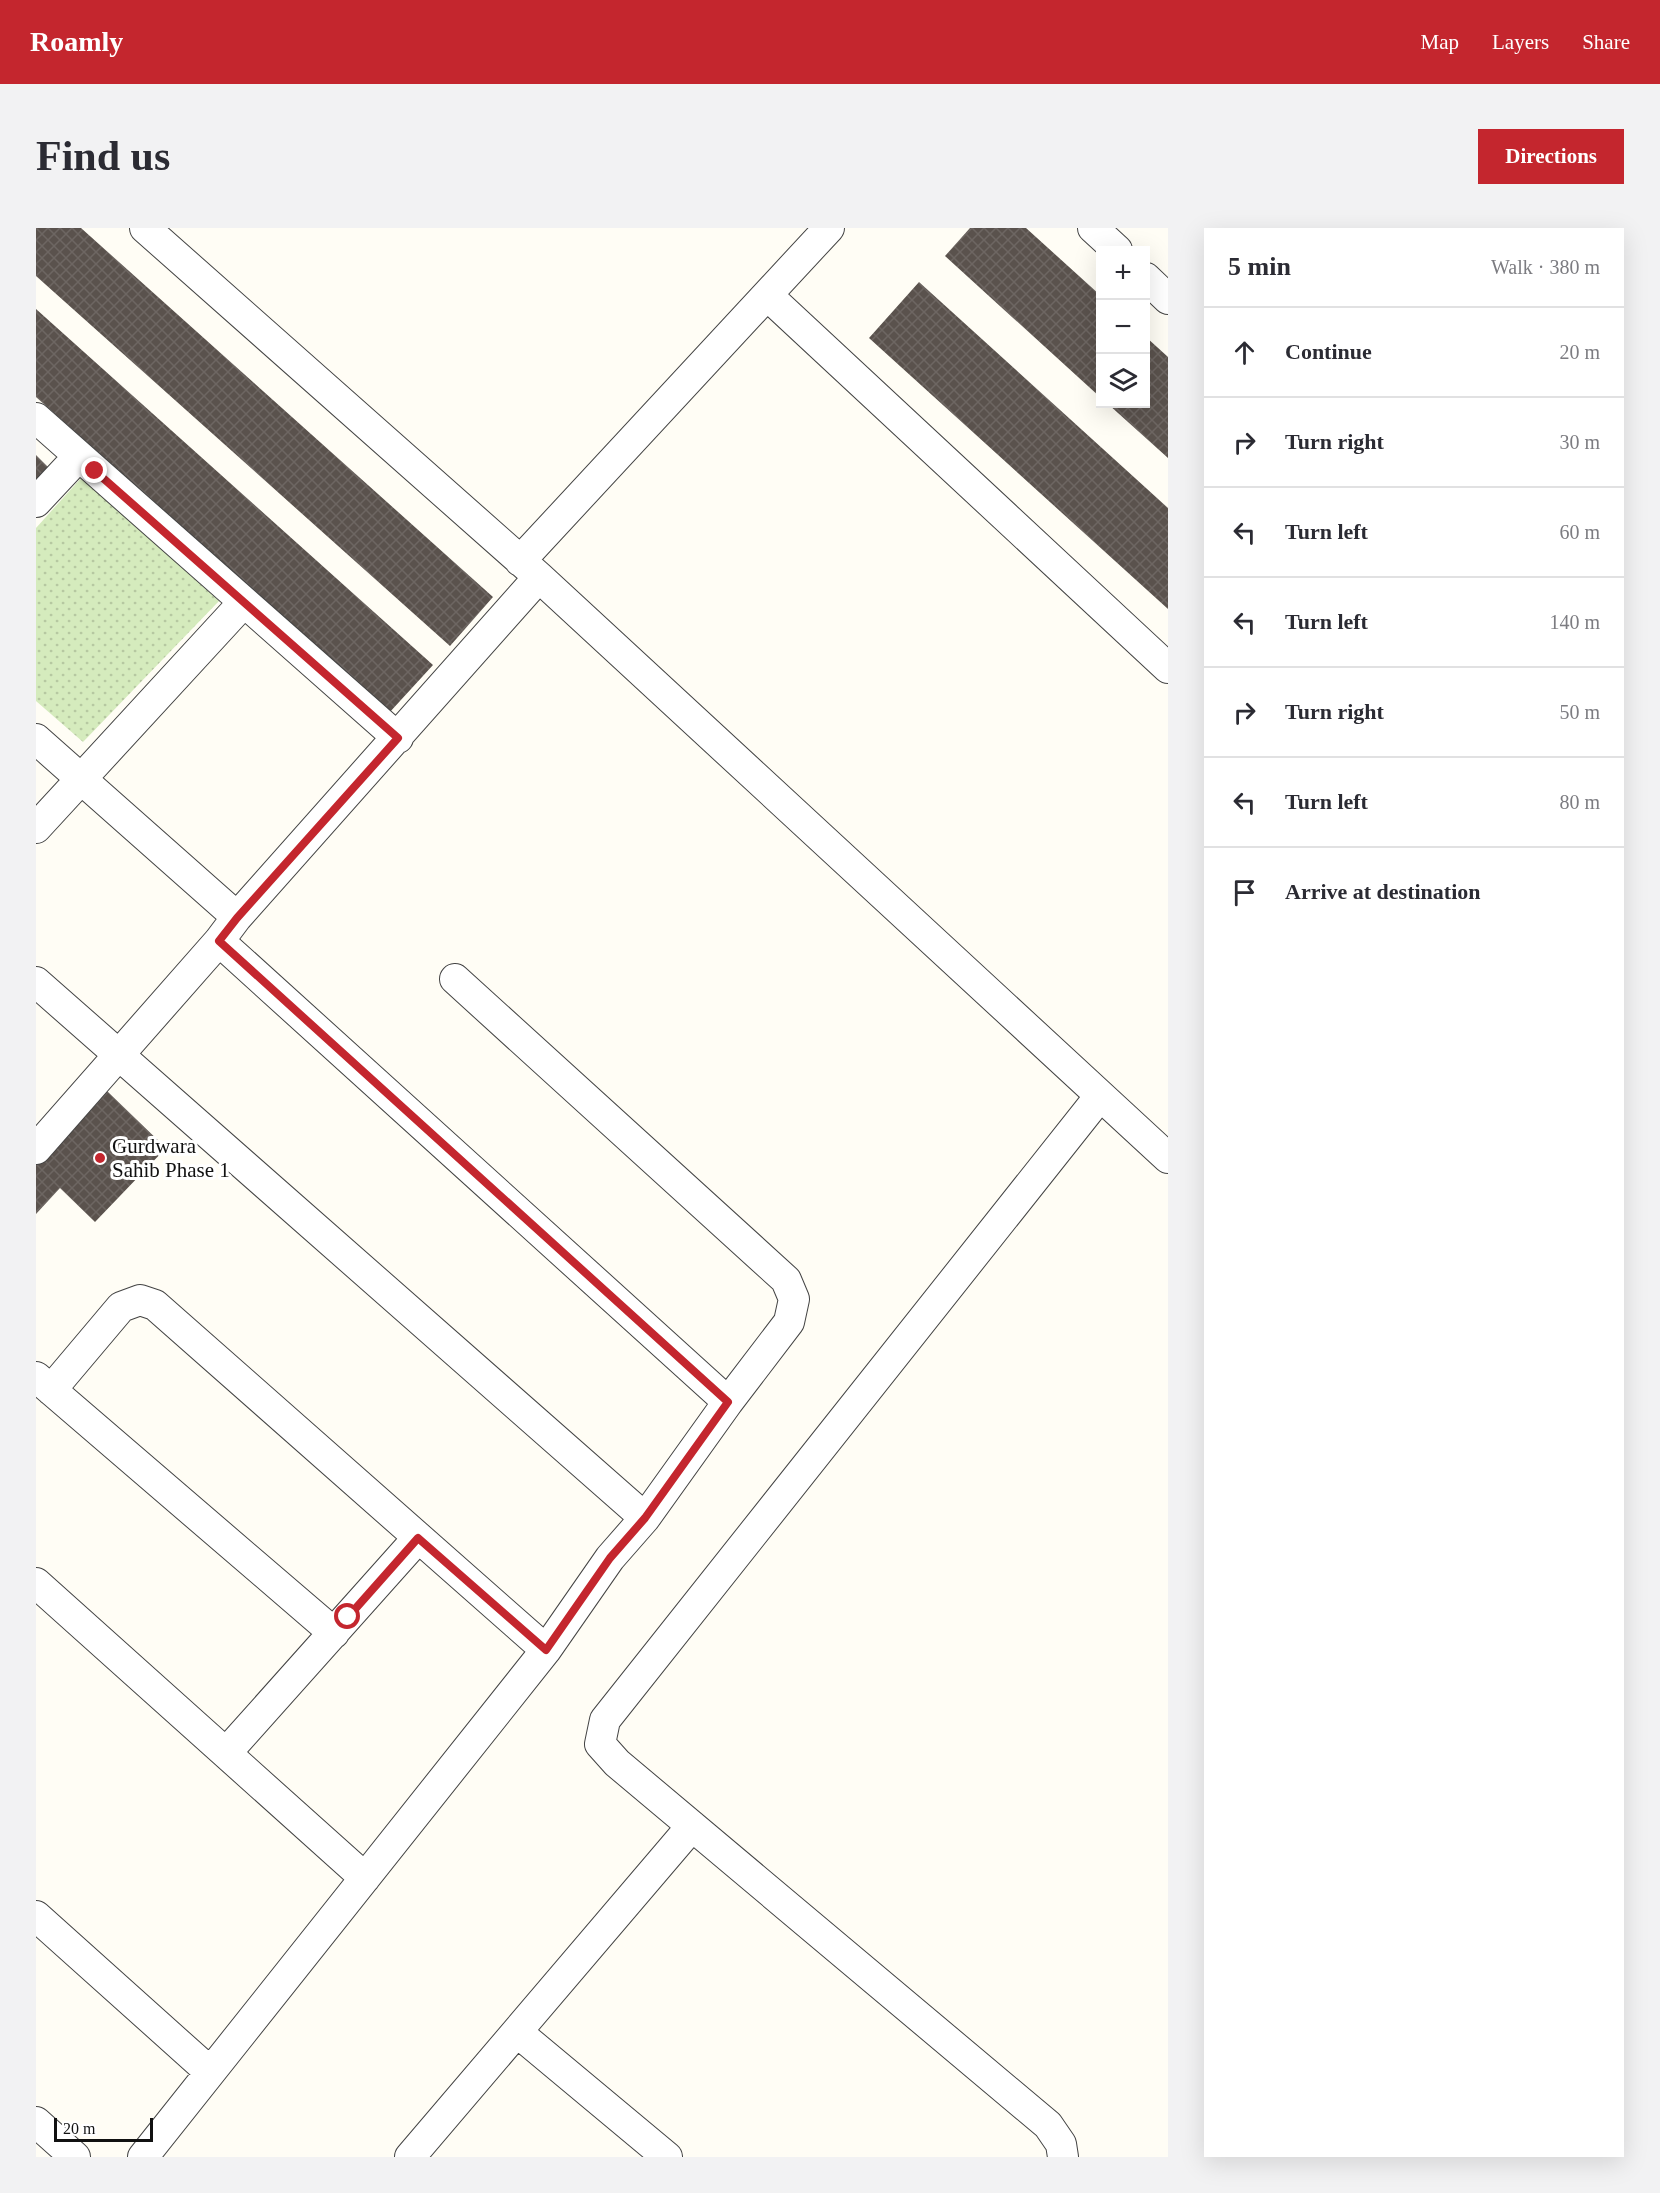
<!DOCTYPE html>
<meta charset="utf-8">
<style>
body{margin:0;font-family:"Times New Roman",serif;background:#f2f2f3;color:#2b2b33}
.controls{position:absolute;right:18px;top:18px;display:grid;overflow:hidden;border-radius:0px;box-shadow:0 6px 24px #0002}
.controls button{width:54px;height:54px;display:grid;place-items:center;padding:0;border:0;border-bottom:2px solid #e1e1e2;background:#fff;color:#2b2b33;font:30px sans-serif}
.scale{position:absolute;left:18px;bottom:15px;width:99px;box-sizing:border-box;padding-left:6px;border:3px solid #111;border-top:0;font-size:16px;line-height:21px;white-space:nowrap;color:#111;-webkit-text-stroke:4px #fff;paint-order:stroke}
.stop{position:absolute;width:18px;height:18px;margin:-14px;border:4px solid #c4262e;border-radius:50%;background:#fff}
.stop.end{background:#c4262e;border-color:#fff;box-shadow:0 2px 6px #0008}
.list{margin:0;padding:0;list-style:none}
h2{display:flex;justify-content:space-between;align-items:center;height:78px;margin:0;padding:0 24px;font-size:26px}
h2 small{font-size:20px;font-weight:400;color:#7c7c81}
.list li{display:grid;grid-template-columns:39px 1fr auto;gap:18px;align-items:center;box-sizing:border-box;height:90px;padding:0 24px;border-top:2px solid #e1e1e2}
.list b{display:block;font-size:22px;white-space:nowrap}
.list em{font-size:20px;font-style:normal;color:#7c7c81}
.icon{flex:none;width:33px;height:33px;fill:none;stroke:currentColor;stroke-width:2;stroke-linecap:round;stroke-linejoin:round}
.map{position:relative;flex:none;width:1132px;height:1929px;overflow:hidden;border-radius:0px}
header{display:flex;align-items:center;gap:36px;box-sizing:border-box;height:84px;padding:0 30px;background:#c4262e;color:#fff}
header strong{font-size:28px}
nav{display:flex;gap:33px;margin-inline-start:auto;font-size:21px}
.intro{display:flex;align-items:center;justify-content:space-between;box-sizing:border-box;height:144px;padding:0 36px}
h1{margin:0;font-size:42px}
.button{padding:15px 27px;border-radius:0px;background:#c4262e;color:#fff;font-size:21px;font-weight:700}
main{display:flex;gap:36px;padding:0 36px}
aside{flex:1;background:#fff;border-radius:0px;box-shadow:0 6px 24px #0002}
.map>svg:first-child{display:block}
.park{fill:url(#park-dots)}
.building{fill:url(#building-cross-hatch)}
.lines{fill:none;stroke-linecap:round;stroke-linejoin:round}
.minor-casing{stroke:#444;stroke-width:32}
.minor{stroke:#fff;stroke-width:30}
.route{stroke:#c4262e;stroke-width:8}
.poi-dot{fill:#c4262e;stroke:#fff;stroke-width:2}
.labels{text-anchor:middle;stroke-width:6;stroke-linejoin:round;paint-order:stroke}
.poi-label{font-size:21px;fill:#111;stroke:#fff;text-anchor:start}
</style>
<header>
<strong>Roamly</strong>
<nav><a>Map</a><a>Layers</a><a>Share</a></nav>
</header>
<div class="intro"><h1>Find us</h1><a class="button">Directions</a></div>
<main>
<div class="map">
<svg width="1132" height="1929" viewBox="0 0 1132 1929">
<defs>
<pattern id="park-dots" width="8" height="8" patternUnits="userSpaceOnUse" patternTransform="scale(1.5)"><rect width="8" height="8" fill="#d5ebbd"/><path d="M2 2h.1M6 6h.1" fill="none" stroke="#b6c8a1" stroke-width="1.8" stroke-linecap="round"/></pattern>
<pattern id="building-cross-hatch" width="8" height="8" patternUnits="userSpaceOnUse" patternTransform="scale(1.5)"><rect width="8" height="8" fill="#5a524d"/><path d="M0 0l8 8M0 8l8-8" fill="none" stroke="#6d6662"/></pattern>
</defs>
<rect width="100%" height="100%" fill="#fffdf5"/>
<path class="park" d="M46,249l137,124 -136,141 -47,-41v-173z"/>
<path class="building" d="M0,0h45l412,369 -43,49 -414,-370z
M934,0h56l74,67v102l-155,-141z
M883,54l249,226v101l-299,-271z
M0,81l397,356 -44,48 -353,-316z
M1110,109l22,20v101l-60,-54h38z
M0,227l12,12 -12,14z
M71,863l59,57 -71,74 -35,-34 -24,26v-49z"/>
<g class="lines">
<g class="minor-casing">
<path id="minor" d="M109,0l394,349 629,581
M1057,0l24,22
M1110,50l22,21
M731,67l401,373
M0,190l362,320
M0,274l43,-46
M484,333l309,-333
M0,511l201,178
M0,600l208,-226
M419,751l331,301 8,19 -5,23 -61,80
M0,754l609,536
M0,921l183,-208 18,-24 302,-340
M0,1149l298,256
M15,1162l70,-83 19,-7 15,5 391,345
M0,1355l329,295
M190,1525l192,-215
M0,1688l174,156
M481,1804l150,125
M0,1894l39,35
M107,1929l403,-507 64,-92 35,-40 83,-116 -509,-461
M374,1929l282,-331
M1027,1929l-2,-13 -13,-19 -431,-362 -17,-19 5,-24 495,-624"/>
</g>
<use href="#minor" class="minor"/>
</g>
<g class="lines">
<path class="route" d="M59,243l303,267 -161,180 -18,23 509,461 -83,116 -35,40 -64,92 -128,-112 -70,79"/>
</g>
<circle class="poi-dot" cx="64" cy="930" r="6"/>
<g class="labels">
<g class="poi-label">
<text x="76" y="925">Gurdwara<tspan x="76" dy="24">Sahib Phase 1</tspan></text>
</g>
</g>
</svg>
<div class="controls">
<button>+</button>
<button>−</button>
<button><svg class="icon" aria-label="layers" viewBox="0 0 24 24"><path d="M12 4l9 5-9 5-9-5zM3 14l9 5 9-5"/></svg></button>
</div>
<div class="scale">20 m</div>
<div class="stop" style="left:312px;top:1389px"></div>
<div class="stop end" style="left:59px;top:243px"></div>
</div>
<aside>
<h2>5 min<small>Walk · 380 m</small></h2>
<ul class="list">
<li><svg class="icon" aria-label="ahead" viewBox="0 0 24 24"><path d="M12 20V5M6 11l6-6 6 6"/></svg><div><b>Continue</b></div><em>20 m</em></li>
<li><svg class="icon" aria-label="right" viewBox="0 0 24 24"><path d="M7 20v-9h11M14 6l5 5-5 5"/></svg><div><b>Turn right</b></div><em>30 m</em></li>
<li><svg class="icon" aria-label="left" viewBox="0 0 24 24"><path d="M17 20v-9H6M10 6l-5 5 5 5"/></svg><div><b>Turn left</b></div><em>60 m</em></li>
<li><svg class="icon" aria-label="left" viewBox="0 0 24 24"><path d="M17 20v-9H6M10 6l-5 5 5 5"/></svg><div><b>Turn left</b></div><em>140 m</em></li>
<li><svg class="icon" aria-label="right" viewBox="0 0 24 24"><path d="M7 20v-9h11M14 6l5 5-5 5"/></svg><div><b>Turn right</b></div><em>50 m</em></li>
<li><svg class="icon" aria-label="left" viewBox="0 0 24 24"><path d="M17 20v-9H6M10 6l-5 5 5 5"/></svg><div><b>Turn left</b></div><em>80 m</em></li>
<li><svg class="icon" aria-label="arrive" viewBox="0 0 24 24"><path d="M6 21V4h12l-3 4 3 4H6"/></svg><div><b>Arrive at destination</b></div></li>
</ul>
</aside>
</main>
